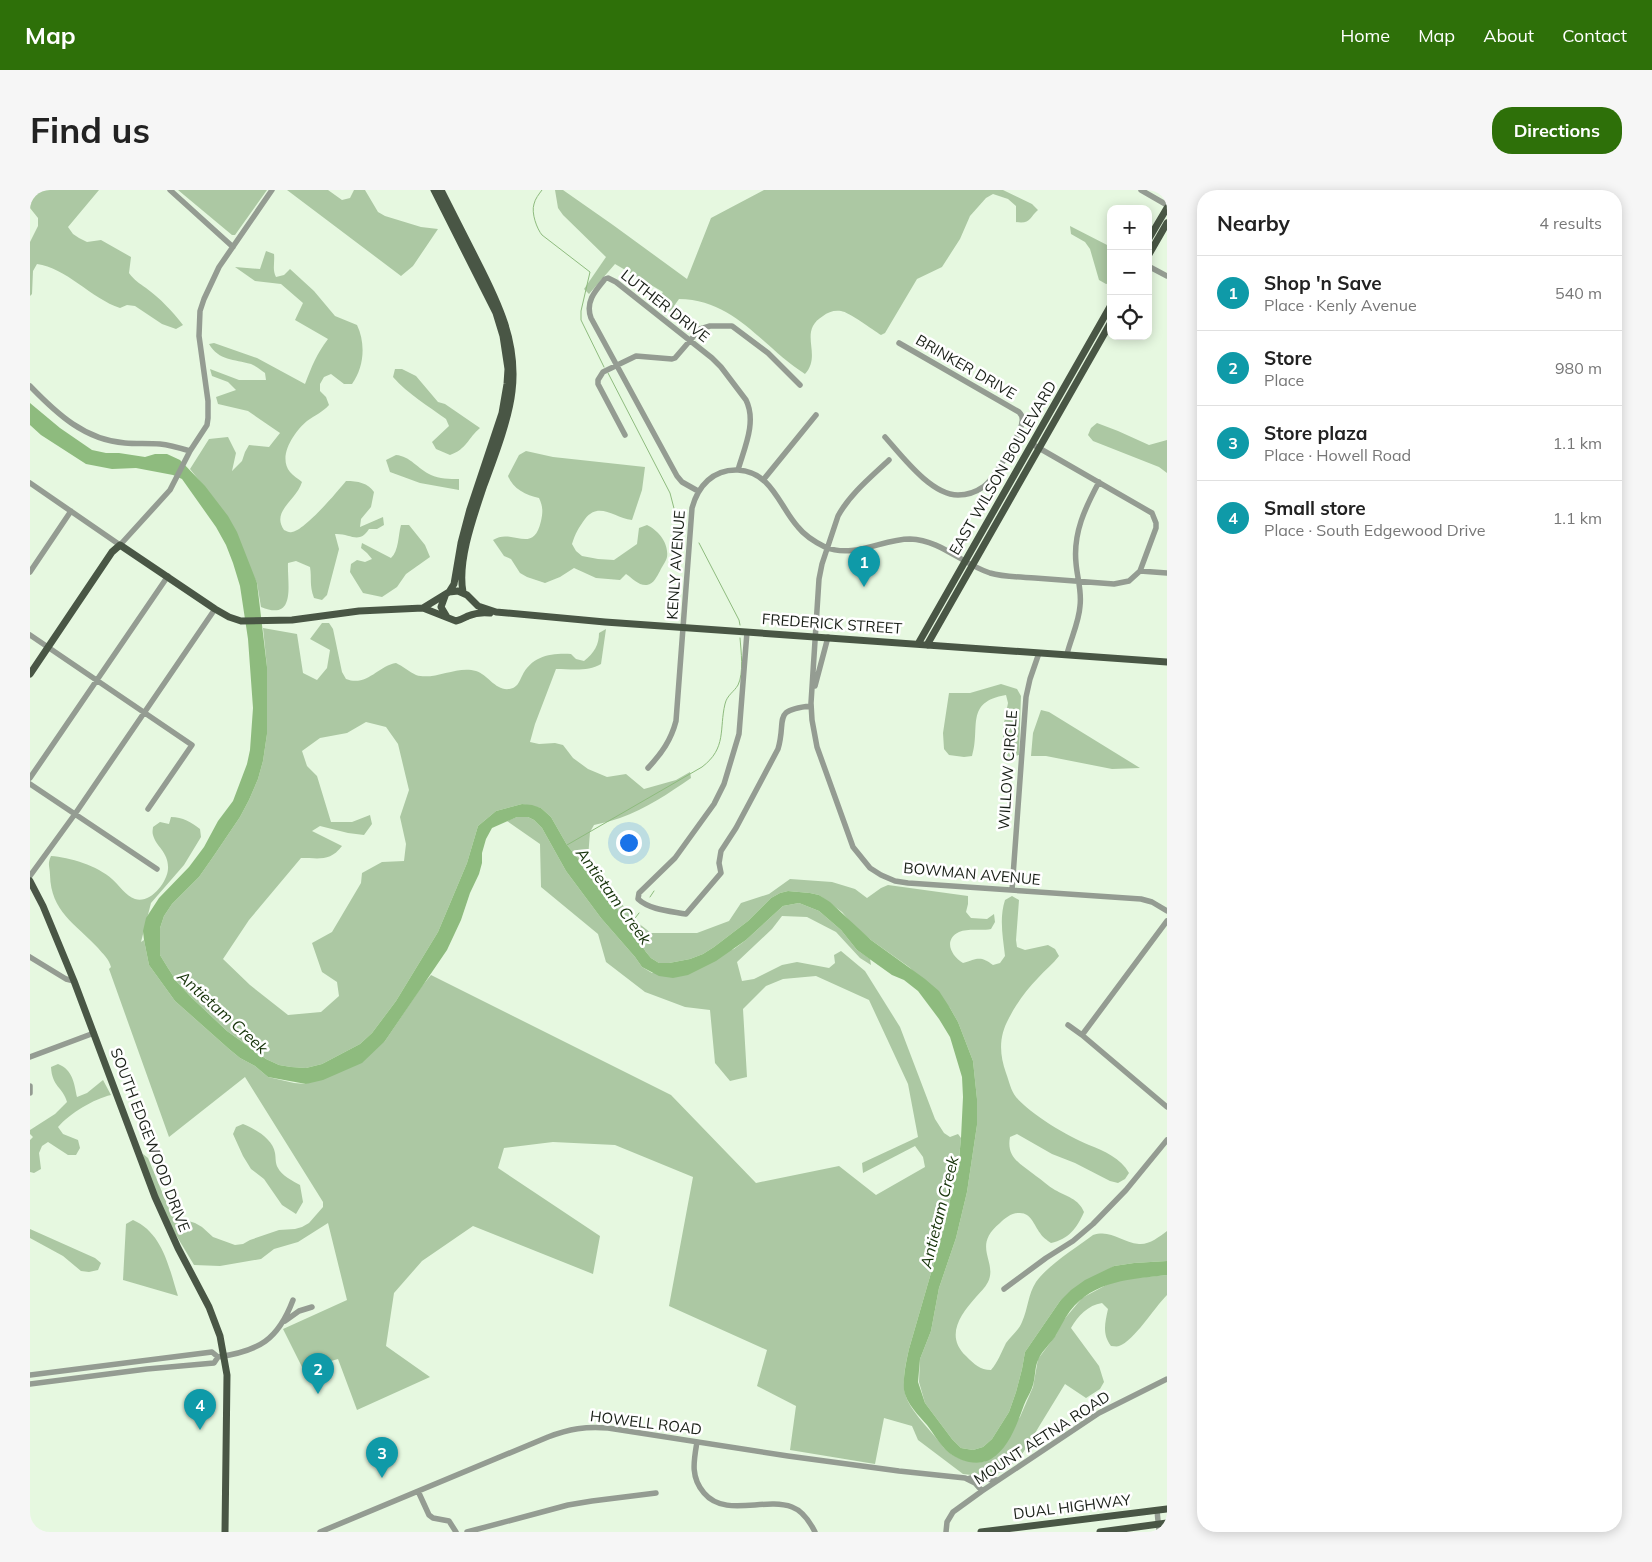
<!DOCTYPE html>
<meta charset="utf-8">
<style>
body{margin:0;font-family:Mulish,sans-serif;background:#f6f6f6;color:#222}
.controls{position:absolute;right:15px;top:15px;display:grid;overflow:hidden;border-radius:10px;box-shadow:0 2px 12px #0003}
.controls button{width:45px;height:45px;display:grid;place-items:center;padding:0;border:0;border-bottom:1px solid #e0e0e0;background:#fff;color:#222;font:25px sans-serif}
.you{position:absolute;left:598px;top:652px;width:18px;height:18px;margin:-12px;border:4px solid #fff;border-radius:50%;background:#1a73e8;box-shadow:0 0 0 8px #1a73e833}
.badge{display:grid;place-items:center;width:32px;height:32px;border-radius:50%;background:#2e7009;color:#fff;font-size:16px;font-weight:700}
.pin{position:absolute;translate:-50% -41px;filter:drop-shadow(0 1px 2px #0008)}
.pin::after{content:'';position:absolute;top:26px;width:18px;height:15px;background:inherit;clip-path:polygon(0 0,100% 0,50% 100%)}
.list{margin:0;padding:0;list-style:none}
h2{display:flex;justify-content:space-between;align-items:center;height:65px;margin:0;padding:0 20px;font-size:21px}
h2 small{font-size:16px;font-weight:400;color:#767676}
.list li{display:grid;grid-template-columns:32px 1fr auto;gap:15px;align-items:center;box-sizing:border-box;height:75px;padding:0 20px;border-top:1px solid #e0e0e0}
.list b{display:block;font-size:19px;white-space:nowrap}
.list p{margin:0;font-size:16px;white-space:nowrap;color:#767676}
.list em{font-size:16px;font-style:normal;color:#767676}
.icon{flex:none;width:28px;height:28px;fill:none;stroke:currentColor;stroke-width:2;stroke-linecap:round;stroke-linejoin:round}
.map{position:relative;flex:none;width:1137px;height:1342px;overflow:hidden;border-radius:20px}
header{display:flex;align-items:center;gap:30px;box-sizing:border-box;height:70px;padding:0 25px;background:#2e7009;color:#fff}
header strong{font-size:24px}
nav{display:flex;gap:28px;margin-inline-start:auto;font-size:18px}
.intro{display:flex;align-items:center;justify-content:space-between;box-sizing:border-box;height:120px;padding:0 30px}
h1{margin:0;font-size:35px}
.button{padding:12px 22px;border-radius:20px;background:#2e7009;color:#fff;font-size:18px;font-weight:700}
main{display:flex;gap:30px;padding:0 30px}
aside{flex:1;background:#fff;border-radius:20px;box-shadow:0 2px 12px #0003}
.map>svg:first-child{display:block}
.green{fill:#acc8a3;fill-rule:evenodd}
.water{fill:#8ebb7e}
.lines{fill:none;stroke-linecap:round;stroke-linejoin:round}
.stream{stroke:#8ebb7e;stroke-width:1}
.minor{stroke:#949c92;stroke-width:5.5}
.major{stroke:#495645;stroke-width:7}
.labels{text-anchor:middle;stroke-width:5;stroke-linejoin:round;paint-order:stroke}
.street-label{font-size:15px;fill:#191f17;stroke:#fff}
.water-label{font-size:16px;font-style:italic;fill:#17340a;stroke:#fff}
</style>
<header>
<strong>Map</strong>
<nav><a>Home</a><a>Map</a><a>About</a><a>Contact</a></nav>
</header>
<div class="intro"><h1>Find us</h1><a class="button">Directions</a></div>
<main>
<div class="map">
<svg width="1137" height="1342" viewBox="0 0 1137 1342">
<rect width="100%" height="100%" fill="#e6f8e0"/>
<path class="green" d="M0,0h69l-31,37 5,7 6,4 8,4 14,-2 30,17 -2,16c5,7 10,10 17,15 15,11 26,23 37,37l-7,4 -14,-5 -27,-18 -8,-1 -7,3c-28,-9 -55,-41 -83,-44l-4,7 -1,23 -2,2v-54l8,-16v-8l-8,-10z
M148,0h89l-32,45h-3z
M257,0h41l14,10 8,-2 4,-8h11l13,22 7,4 36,11 17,2 -25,37 -12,10z
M525,0h8l50,35 74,54 24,-61 53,-28h239l29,14 6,6c-9,8 -7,14 -22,12v-16l-8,-7 -15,-5 -7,4 -16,18 -10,23 -18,28 -25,12 -32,54 -4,2c-8,-5 -32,-23 -40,-24 -7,-1 -13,1 -18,5 -26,16 0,38 -18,58 -43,-27 -69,-74 -126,-75l-5,7 12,9 2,5h-4l-29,-17 8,-11 -48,-28 -26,30 -5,-5 22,-32 -43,-42 -5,-7z
M1040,36l41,21v36l-5,1 -7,-4 -9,-31 -5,-7 -14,-8z
M236,61l8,3c1,9 -2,15 2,23l8,-2 6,-6 24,22 21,25 22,9c9,19 7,42 -5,59h-8l-13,-10 -7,3 -4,7v7l6,6 3,8c-6,7 -14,10 -22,16 -12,10 -30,35 -17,51 3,4 9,7 12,10 -6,19 -31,29 -18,48 3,1 5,3 8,2 12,-1 46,-41 54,-51 12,0 22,2 28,11l-3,15 -10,12 -1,8 23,-10 1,8 -7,4h-8c-10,16 -19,4 -34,5l4,15 -12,46 -5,5 -8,-2c-5,-14 -2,-19 -4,-31l-14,-6 -8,2c-1,20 9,59 -27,44l-4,-24 -42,-83 -25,-31 19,-30 19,-2 8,16 -4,18 10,-10 3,-9 4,-7 20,2 11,-14 -32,-22 -30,-7 -2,-7 20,-7 -8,-8 -16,-6 -2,-7 29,11h27l-1,-7c-4,-3 -9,-7 -14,-9 -17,-5 -32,-3 -42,-20l5,-1 43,15 48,26c7,-18 11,-29 23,-45l-33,-19 8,-17 -22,-19 -26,-3 -20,-14 25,2z
M365,179h7l14,7 22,26 7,2 35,24c-12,10 -13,21 -30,27l-14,-6 -4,-7 17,-16 -3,-7c-18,-13 -38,-25 -53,-42z
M1067,233l21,8 31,14 18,-5v33l-8,-6 -66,-26 -5,-6 3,-7z
M496,261l27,6 92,10 -3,23 -10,30c-18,-2 -33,-19 -47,-1 -6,8 -10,15 -13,25l4,7 6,5 16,3 16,1 23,-16 2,-16 8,-3c11,5 22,18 20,32 -1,5 -5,9 -7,14 -3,5 -6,13 -13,14 -8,1 -15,-7 -21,-11l-6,6 -24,-2 -22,-10 -14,9 -15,6 -18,-6 -7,-4 -9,-14 -7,-3 -11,-16c19,-13 40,16 48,-19 2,-9 2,-15 -2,-23 -13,-3 -26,-9 -31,-22l11,-21z
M366,265c14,1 22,14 35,20 8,4 19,4 28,4v11l-39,-7 -30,-11 -4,-12z
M371,335h8l16,20 5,12 -24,17 -9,13 -15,10 -19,-4 -13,-21 1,-8 6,-4 8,2 7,-3 -5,-6 -6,-5 1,-5 29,15c8,-7 7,-23 10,-33z
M292,433h7l4,6 9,43 4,7c21,8 32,-13 50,-16 7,3 13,9 20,12 18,6 41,-10 60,-4 13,4 21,23 37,17 5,-2 7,-8 9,-12 10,-20 28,-23 49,-22l5,5 8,2c10,-8 15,-16 15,-28l7,-4 -5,35c-13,8 -30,5 -45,5l-21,55 -5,18 9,2 16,-1 8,2 10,13 15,11 19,8 19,-3 18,15 32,-9 14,-8 1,6c-22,15 -45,31 -71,40 -8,3 -18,5 -26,7l-4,7 -2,26 45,61 18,14h46l32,-12 12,-18 28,-9 21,-15 42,3 23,7 12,9 14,-10 7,-3 80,11v8l-2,8 5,6 16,1 7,-5 1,8 -4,7c-10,2 -23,-1 -32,3 -16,8 -8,24 4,31 14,-4 17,-8 30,2l7,-2 5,-7c-2,-19 -6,-37 0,-56l7,-4 7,4 -3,40 1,7 8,3 23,-5 7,4 4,7c-6,8 -14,14 -21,22 -11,11 -22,26 -29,40 -10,18 -10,35 -3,55 3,8 5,18 10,24 14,17 53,40 73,48 15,6 32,13 40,28l-4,6 -7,4 -8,-2 -35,-18 -23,-9 -35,-20 -7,3c-4,21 11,27 26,39 6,4 12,10 19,14 11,6 24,9 29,22 -7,16 -15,27 -33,31 -4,-3 -8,-5 -11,-10 -6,-8 -9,-20 -20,-20 -8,-1 -15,5 -20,10 -29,24 -2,38 -12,59 -3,6 -8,10 -12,15 -16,18 -31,39 -10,59 8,8 14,14 25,14 7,-8 10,-17 15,-27 5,-7 13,-13 16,-21 6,-13 6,-28 14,-40 12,-17 40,-34 57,-47 18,-6 28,7 46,9 10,1 20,-7 28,-13v30l-33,2 -20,3 -54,35 -35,51 -3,17 -6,23 -7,20 -17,27 -9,8 -10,3 -12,-2 -9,-9 -27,-36 -6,-21 1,-23 11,-28 8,-43 17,-50 11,-46 10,-67v-26l-4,-38 -15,-39 -8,-14 -41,-41 -38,-27 -18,-15 -11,-13 -23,-17 -9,-2 -22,-2 -8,2 -9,5 -23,23 -34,26 -11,7 -13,5 -21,4h-10l-8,-5 -5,-6 -33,-50 -46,-57 -16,-28 -10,-9 -19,-4 -26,7 -18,15 -11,37 -29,69 -42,69 -24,32 -12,11 -38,20 -16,4 -15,-1 -12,-2 -13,-6 -39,-28 -35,-33 -15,-16 -9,-14 -8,-13v-27l4,-12 8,-12 27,-27 14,-20 27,-40 9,-17 9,-21 5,-18 4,-27v-67l-4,-39 34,6 6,39 14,7 10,-12 3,-18 -20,-11zM336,532l20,5 12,17 11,46 -9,27 6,27 -2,17 -22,1 -20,11 -1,10 -29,49 -20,11 10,29 15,10 2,14 -18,16 -33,3 -38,-30 -27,-26 26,-39 52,-62c18,0 29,4 41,-12l-30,-15 8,-5 28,7 16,2 8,-11 -2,-9 -18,7h-21l-14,-46 -10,-10 -5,-15 18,-13 27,-5z
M971,494l16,5 4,7 -2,59 -9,2 -7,-4v-25l5,-25 -2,-8c-42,7 -25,33 -34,61l-8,1 -15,-2 -5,-6 -1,-16 6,-40h21z
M1011,520l8,2 91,56 -28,1 -66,-13h-15l2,-23z
M141,627c12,0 20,5 29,12l1,8 -17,28 -33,38 -10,39 3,-2 5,25 26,36 54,48 11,9 15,8 13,11 26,6 12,1 79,-43 37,-55 9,-11 240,120 85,88 83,-17 37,29 49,-28 -2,-10 -8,-11 -52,27 -1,-10 56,-26 -10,-53 -39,-84 -53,-24 -33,3 -17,7 -23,23 4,68 -17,4 -15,-18 -5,-53 -25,-3 -40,-15 -39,-30 -8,-28 -57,-47 -1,-43 -33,-23 10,-4h11l6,3 8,8 24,43 35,47 34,39 7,10 10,6 82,-24 12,-9 37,-34 16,-3 20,8 22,19 16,20 13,9 1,6 -11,-7 -24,-26 -29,-15 -25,-1 -10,13 -35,33 5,19 12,-2 28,-14 15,-3 32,6 6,-5 -1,-8 7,-4 24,20 35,56 35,92 9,14 6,4 8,-3 3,4 -2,21 -15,69 -35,121c-3,13 -7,31 -4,44 4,18 28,39 39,55 11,11 24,15 40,14l36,-45 13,-30 5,-28 18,-24 6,-13 20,-24 28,-15 15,-4 42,-4v20c-13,13 -33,46 -48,51 -2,1 -5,0 -8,0 -9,-12 -6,-23 -3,-37l-6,-6c-14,2 -24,13 -31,25l28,38 5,16 -4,7 -14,9 -21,-14 -44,72 -18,16 -7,2 -16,2 -17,-2 -45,-34 -6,-14 -28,-8 -9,46 -85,-14 6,-44 -39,-20 10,-36 -98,-44 24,-129 -78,-32 -62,-3 -49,6 -6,20 102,68 -7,38 -120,-48 -51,35 -28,32 -8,53 44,31 -73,33 -19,-51 -35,10 -20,-40 64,-29 -19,-77 -30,19 -24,7 -13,10 -41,7 -26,-1 -21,-35 -28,-62 -2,-14 5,4 24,58 23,7 7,4 11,10 22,8 8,-1 7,-4 29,-10 16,-1 7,-2 7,-4 14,-16v-5l-78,-125 -76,60 -60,-168 2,-2c-2,-8 -8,-13 -13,-19 -23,-25 -47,-36 -48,-73 0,-9 -3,-10 1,-19 18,1 47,10 61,23 7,6 14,17 23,20 15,5 32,-16 33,-30 1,-17 -12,-22 -15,-34 -1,-3 0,-6 0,-8l7,-5 9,2z
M28,874c15,6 16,19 19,33l10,-4 16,-13 8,15c-17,4 -41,18 -53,32l5,7 15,6 2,8 -4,7h-8l-20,-13 -6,4 -3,7 2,16 -7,4 -4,-1v-32l3,-3 -3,-3v-4l25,-16 12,-12c-4,-15 -15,-15 -16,-35z
M213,934c12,5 30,15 32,29 1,5 0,10 3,15 3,7 15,13 22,17l3,17 -7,12 -14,-9 -18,-26 -13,-10 -8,-13 -10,-22 3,-7z
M103,1030c30,13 36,48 45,76l-55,-16 3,-56z
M0,1039l65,29 6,5 -3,7 -9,2 -8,-1 -18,-15 -33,-18z"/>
<path class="water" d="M0,213l30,25 32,22 14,3h13l26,4 10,-3h12l13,6 25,26 23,30 9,16 20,51 10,84v67l-4,27 -5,18 -9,21 -9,17 -27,40 -14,20 -27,27 -8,12 -4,12v27l8,13 9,14 15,16 35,33 39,28 13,6 12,2 15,1 16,-4 38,-20 12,-11 24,-32 42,-69 29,-69 11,-37 18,-15 26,-7 10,1 9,3 10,9 16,28 46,57 33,50 5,6 8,5h10l21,-4 13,-5 11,-7 34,-26 23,-23 9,-5 8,-2 22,2 9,2 11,7 41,38 54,39 14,12 11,17 8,14 15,39 4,38v26l-10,67 -11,46 -17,50 -8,43 -11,28 -2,23 7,21 27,36 9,9 12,2 10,-3 9,-8 17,-27 7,-20 6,-23 3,-17 35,-51 11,-11 14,-10 29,-14 20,-3 33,-2v14c-35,4 -73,5 -97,36 -6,8 -10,17 -15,26 -5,7 -12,13 -16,21 -5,9 -3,20 -7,30 -2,6 -6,11 -8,17 -7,19 -15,43 -33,54 -13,8 -32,2 -43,-7 -8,-7 -14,-18 -21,-27 -8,-9 -21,-22 -23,-35 -1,-13 2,-28 5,-41l35,-121 15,-69 2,-21 2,-41 -1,-20 -12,-40 -11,-18 -21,-28 -14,-11 -12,-5 -35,-25 -16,-20 -22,-19 -20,-8 -16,3 -37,34 -30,21 -28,14 -15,3 -14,-2 -17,-9 -7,-10 -34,-39 -35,-47 -24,-43 -8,-8 -6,-3h-11l-25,11 -6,11 -4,14v10l-3,11 -9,19 -9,27 -14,30 -62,91 -23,22 -39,17 -17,4 -38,-7 -13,-11 -15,-8 -11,-9 -54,-48 -26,-36 -5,-25 -1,-9 3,-13 13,-20 30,-31 15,-20 14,-26 15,-20 14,-37 3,-14 3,-42 -5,-69 -8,-53 -7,-23 -7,-18 -10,-18 -34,-48 -9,-4 -37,-7 -24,1 -26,-5 -45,-29 -11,-10z"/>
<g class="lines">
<path class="stream" d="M512,0c-3,4 -7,9 -8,14 -3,9 3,25 8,31l48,37 -9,39v9l23,47
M578,183l62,120 6,23 7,13
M669,353l40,77 1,5
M537,655l135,-78c25,-19 17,-38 23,-63 2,-9 9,-12 13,-19 6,-12 3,-34 2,-47
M620,707l4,-6
M599,736l10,-13"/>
<path class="minor" d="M140,0l63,57
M1111,0l26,15
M1118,76l19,10
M0,196c27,28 55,54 95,57 11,1 23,0 35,1 10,1 20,4 30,7
M595,245l-27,-51v-4l5,-8 33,-16 36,3 3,-1 25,-29 10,-3h22l36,27 32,32
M855,247c17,19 46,58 73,58 8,0 18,-3 25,-8 10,-6 38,-53 39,-65 1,-4 0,-7 -3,-10l-120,-69
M1002,254l120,69 4,10v5l-16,43
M859,270c-18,17 -39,34 -51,56l-16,48 -3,15 -8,124 1,17 5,27 36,100 17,21 11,7 14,6 13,2 233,16 11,3 15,9
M734,289l52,-64
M0,293l90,62 50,-55 20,-39 17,-26 1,-7v-17l-9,-65 1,-25 4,-12 15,-32 53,-77
M668,301l-16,-9 -5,-6 -86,-158c-6,-16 4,-27 14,-39l3,-1 8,4 96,76 9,9 25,33c11,22 -2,49 -8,70
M0,382l41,-61
M717,442l-8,102 -15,50 -10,20 -39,54 -36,35 -1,6c12,11 32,12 48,15l35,-41 -2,-10 2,-12 15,-23 42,-79c9,-30 -7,-39 33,-43
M0,445l162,110 -44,64
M1037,464c4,-16 12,-32 13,-48 2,-15 -3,-29 -4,-43 -3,-30 9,-55 23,-81
M785,496l13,-49
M618,578c14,-15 23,-28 28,-47l16,-213c6,-22 21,-39 46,-38 34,2 41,36 60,57 7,9 17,15 27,20 29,12 57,-8 85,-8 31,1 52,25 80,34 14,4 30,4 45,5 26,2 52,4 79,6l15,-3 11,-10 27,2
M0,588l138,-202
M0,594l127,85
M0,686l45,-62 140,-205
M982,700l14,-193 4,-18 9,-26
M0,767l36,22 8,2
M1038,835l14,10 85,72
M1052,845l85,-114
M0,867l64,-24
M0,896v7
M974,1099l42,-31 27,-17 20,-17 33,-34 41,-50
M255,1131l14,-10 13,-4
M0,1185l182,-23 6,5
M0,1194l117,-15 67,-6 4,-6c41,-6 60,-17 75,-57
M667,1252c-3,18 -7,35 7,51 21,25 60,4 88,14 11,4 18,15 23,25
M940,1288l28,2
M388,1301l11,24 4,3 16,3 7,11
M1127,1320l2,22
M290,1342l228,-95c21,-8 38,-11 60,-9l180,28 111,15 66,7 10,5 7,8
M437,1342l101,-27 24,-4 64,-8
M916,1342l1,-10 6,-10 29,-21 117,-78 68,-34"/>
<path class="major" d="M404,0l62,123 7,23 5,33 -1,15 -5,29 -32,96 -9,34 -7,41 -5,8
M411,0c12,24 24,47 36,71 21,41 41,82 35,130 -3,28 -18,67 -28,94 -10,30 -27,76 -21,107
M1118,50l19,-32
M1118,66l19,-33
M415,406l-4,11 6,10
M393,418l26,-16 9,-1 9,4 11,11 18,6 109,10 562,40
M888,454l193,-339
M897,455l184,-323
M0,484l82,-122 8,-7 95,64 14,8 12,4 51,-1 67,-9 64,-3 33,13c5,-1 8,-3 12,-5 7,-3 14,-4 22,-3
M0,691l13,25 31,75 81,216 23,51 31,59 11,29 7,39 -2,157
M951,1342l186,-23
M1070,1342l67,-9"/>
</g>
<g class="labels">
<g class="street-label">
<text transform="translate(635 116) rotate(38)" y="5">LUTHER DRIVE</text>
<text transform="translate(936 177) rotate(30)" y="5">BRINKER DRIVE</text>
<text transform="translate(973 278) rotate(-60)" y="5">EAST WILSON BOULEVARD</text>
<text transform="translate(646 375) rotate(-86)" y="5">KENLY AVENUE</text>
<text transform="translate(802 434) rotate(4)" y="5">FREDERICK STREET</text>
<text transform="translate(978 580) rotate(-86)" y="5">WILLOW CIRCLE</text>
<text transform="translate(942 684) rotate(5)" y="5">BOWMAN AVENUE</text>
<text transform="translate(120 950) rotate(69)" y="5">SOUTH EDGEWOOD DRIVE</text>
<text transform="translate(616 1233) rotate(7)" y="5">HOWELL ROAD</text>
<text transform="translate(1012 1248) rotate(-33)" y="5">MOUNT AETNA ROAD</text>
<text transform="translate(1042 1317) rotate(-7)" y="5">DUAL HIGHWAY</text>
</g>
<g class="water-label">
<text transform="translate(584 706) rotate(54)" y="6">Antietam Creek</text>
<text transform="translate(193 822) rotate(42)" y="6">Antietam Creek</text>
<text transform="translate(909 1022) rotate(-76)" y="6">Antietam Creek</text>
</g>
</g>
</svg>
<div class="controls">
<button>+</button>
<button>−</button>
<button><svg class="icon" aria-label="locate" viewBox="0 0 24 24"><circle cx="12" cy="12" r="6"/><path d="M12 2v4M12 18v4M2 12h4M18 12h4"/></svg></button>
</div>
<div class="you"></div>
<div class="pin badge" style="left:834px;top:397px;background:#0f9aa8">1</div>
<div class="pin badge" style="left:288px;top:1204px;background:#0f9aa8">2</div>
<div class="pin badge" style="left:352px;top:1288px;background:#0f9aa8">3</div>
<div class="pin badge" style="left:170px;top:1240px;background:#0f9aa8">4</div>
</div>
<aside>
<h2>Nearby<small>4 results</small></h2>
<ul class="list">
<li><span class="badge" style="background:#0f9aa8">1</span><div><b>Shop 'n Save</b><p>Place · Kenly Avenue</p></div><em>540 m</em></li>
<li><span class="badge" style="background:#0f9aa8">2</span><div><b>Store</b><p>Place</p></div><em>980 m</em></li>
<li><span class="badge" style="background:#0f9aa8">3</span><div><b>Store plaza</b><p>Place · Howell Road</p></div><em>1.1 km</em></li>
<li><span class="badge" style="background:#0f9aa8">4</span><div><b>Small store</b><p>Place · South Edgewood Drive</p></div><em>1.1 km</em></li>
</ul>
</aside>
</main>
